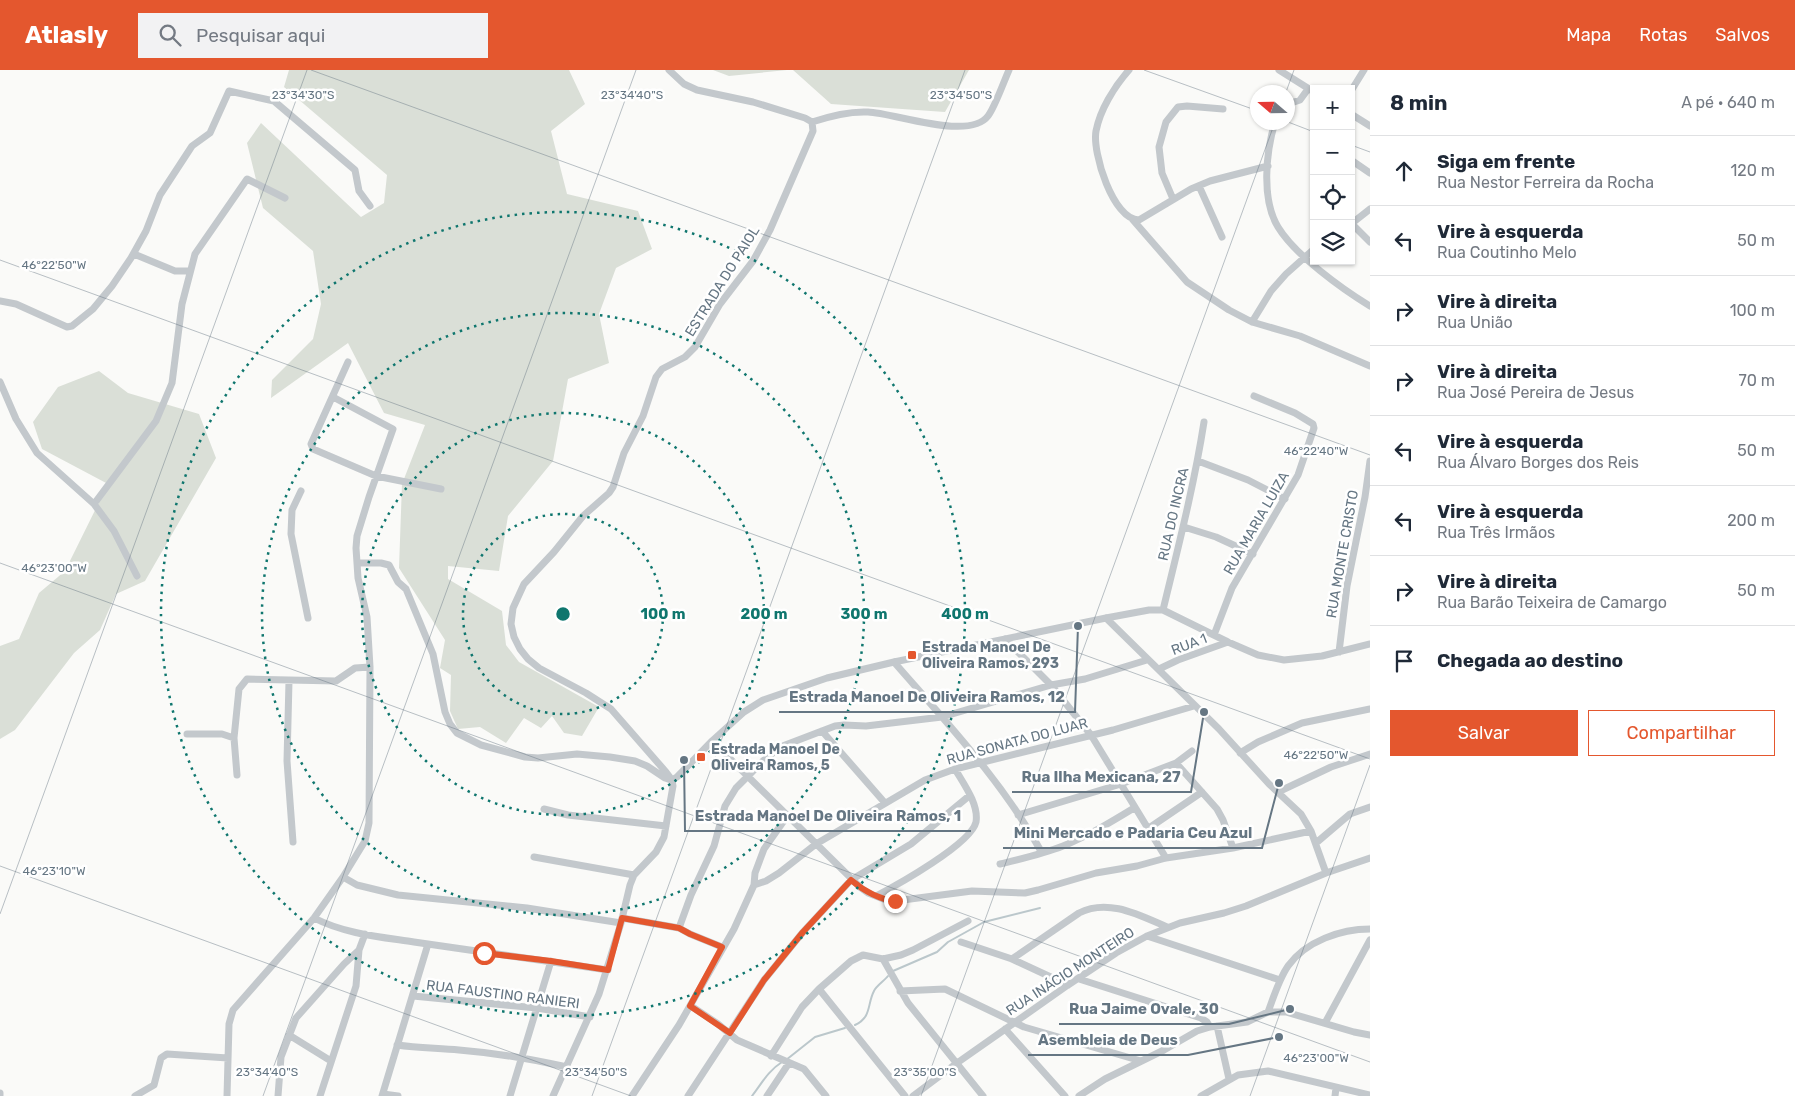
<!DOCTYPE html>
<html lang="pt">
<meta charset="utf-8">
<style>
body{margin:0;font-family:Rubik,sans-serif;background:#f2f2f3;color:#1f2937}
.controls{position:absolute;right:15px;top:15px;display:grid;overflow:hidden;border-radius:0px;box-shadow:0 1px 4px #0004}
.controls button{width:45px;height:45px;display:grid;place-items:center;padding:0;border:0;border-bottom:1px solid #e0e1e3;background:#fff;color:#1f2937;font:25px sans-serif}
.compass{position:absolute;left:1250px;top:15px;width:45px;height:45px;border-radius:50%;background:#fff;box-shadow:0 1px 4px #0004;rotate:290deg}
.stop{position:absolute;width:15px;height:15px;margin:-11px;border:4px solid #e4572e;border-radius:50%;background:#fff}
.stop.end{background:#e4572e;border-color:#fff;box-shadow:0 1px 5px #0008}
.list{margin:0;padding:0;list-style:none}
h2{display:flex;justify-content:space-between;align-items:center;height:65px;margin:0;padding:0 20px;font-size:21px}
h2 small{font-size:16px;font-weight:400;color:#747a83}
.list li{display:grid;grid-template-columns:32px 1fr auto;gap:15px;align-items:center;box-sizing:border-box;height:70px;padding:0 20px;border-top:1px solid #e0e1e3}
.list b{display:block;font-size:19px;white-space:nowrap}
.list p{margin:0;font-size:16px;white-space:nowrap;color:#747a83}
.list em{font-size:16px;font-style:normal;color:#747a83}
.actions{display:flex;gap:10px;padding:15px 20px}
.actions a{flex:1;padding:11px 0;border:1px solid #e4572e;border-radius:0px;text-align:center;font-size:18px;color:#e4572e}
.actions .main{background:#e4572e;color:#fff}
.icon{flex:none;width:28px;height:28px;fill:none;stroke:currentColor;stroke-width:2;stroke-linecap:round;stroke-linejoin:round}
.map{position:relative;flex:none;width:1370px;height:1026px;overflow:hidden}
header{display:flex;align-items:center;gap:30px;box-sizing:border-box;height:70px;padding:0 25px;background:#e4572e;color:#fff}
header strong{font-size:24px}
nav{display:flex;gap:28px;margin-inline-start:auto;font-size:18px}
.search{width:350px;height:45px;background:#f2f2f3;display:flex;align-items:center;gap:12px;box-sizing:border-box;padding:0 18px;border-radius:0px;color:#747a83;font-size:19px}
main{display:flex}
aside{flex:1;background:#fff}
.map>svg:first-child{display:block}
.green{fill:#dadfd7}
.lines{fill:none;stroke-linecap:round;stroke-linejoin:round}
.stream{stroke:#bbc7cb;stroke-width:2}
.minor{stroke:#c3c8cc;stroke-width:7}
.route{stroke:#e4572e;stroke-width:6}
.ticks{fill:none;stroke:#657683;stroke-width:1;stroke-opacity:0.45}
.ring{fill:none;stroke:#0f766e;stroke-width:2.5;stroke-dasharray:2.5 5}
.poi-dot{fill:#e4572e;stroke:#fff;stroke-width:2}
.labels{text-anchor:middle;stroke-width:5;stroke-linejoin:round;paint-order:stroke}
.street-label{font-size:14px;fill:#657683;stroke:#fff}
.poi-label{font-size:14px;font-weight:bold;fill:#657683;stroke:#fff;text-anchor:start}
.ticks-label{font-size:12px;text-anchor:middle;fill:#657683;stroke:#fff;stroke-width:5;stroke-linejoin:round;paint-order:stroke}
.centre{fill:#0f766e;stroke:#fff;stroke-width:2.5}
.ring-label{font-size:15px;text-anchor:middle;font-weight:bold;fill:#0f766e;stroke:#fff;stroke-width:5;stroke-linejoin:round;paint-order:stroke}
.leader{fill:none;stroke:#657683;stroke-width:2}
.callout-dot{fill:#657683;stroke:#fff;stroke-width:2}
.callout-label{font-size:15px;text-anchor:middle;font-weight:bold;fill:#657683;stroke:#fff;stroke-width:5;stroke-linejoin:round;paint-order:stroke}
</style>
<header>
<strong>Atlasly</strong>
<div class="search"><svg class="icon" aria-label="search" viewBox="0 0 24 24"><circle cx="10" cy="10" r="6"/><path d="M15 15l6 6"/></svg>Pesquisar aqui</div>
<nav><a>Mapa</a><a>Rotas</a><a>Salvos</a></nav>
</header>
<main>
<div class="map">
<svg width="1370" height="1026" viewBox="0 0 1370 1026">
<rect width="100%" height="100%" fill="#fafaf8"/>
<path class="green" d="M289,0h280l16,34 -34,27 16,63 71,17 14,38 -36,19 -17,46 10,49 -41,16 -15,82 -45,55 -9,55 -51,-5v13l54,32 4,34 13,17 80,45 -17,29 -18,-3 -12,-17 -11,12 -17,-10 -18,25 -26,-16 -22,2 -8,-18 1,-36 -11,-7 5,-28 -46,-72 3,-84 23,-59 -41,-12 -36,-70 -77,55 1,-18 41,-41 8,-35 -8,-53 -50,-43 -16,-65 14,-20 100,94 23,-14 3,-28 -103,-88z
M713,0h74l-58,6z
M793,0h176l-24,42 -114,-8z
M99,301l29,22 71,21 17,44 -71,123 -29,13 -16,36 -26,23 -59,77 -15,9v-93l19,-7 20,-46 26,-22 43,-87 -66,-35 -9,-27 25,-35z"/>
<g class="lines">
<path class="stream" d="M893,901l44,-19 11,-10 36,-20 56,-14
M855,955c17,-8 12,-21 19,-34 2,-5 10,-10 14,-15
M786,990l29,-23 30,-9
M752,1026c10,-13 16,-25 30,-34"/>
<path class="minor" d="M1129,0c-15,17 -29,40 -33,61 -4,21 17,89 43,89l52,-31 19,-8 58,-15
M1279,0l35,22
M1351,21l13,-21
M1288,34l12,-4 8,-11
M1351,44l19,12
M812,52c18,-6 36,-11 56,-10 27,1 101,29 120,4 7,-9 16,-35 21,-46
M1275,52c-9,30 -14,77 3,105 17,28 64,62 92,79
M1351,90l19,13
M1199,116l23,51
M1173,129l-11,-26 -3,-26 7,-25 12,-15 9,-1 36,3
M1133,150l54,62 42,28 23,12 48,14 70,30
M1351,154l19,-15
M1352,154l18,18
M134,184l41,17h15
M0,231l16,3 51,23 5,-1 21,-17 19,-23 19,-28 15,-27 14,-36 32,-49 18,-13 19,-42 45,10 81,69 4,21 11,15
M1252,252l19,-31 15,-17 28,-25
M348,292l-37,82 2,5 63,27 65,13
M0,312l16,37 21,34 57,51 20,27 23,45
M1198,391l50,19 37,19
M301,421l-9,19 -1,24 17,84
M94,434l62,-83 16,-38 10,-79 13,-50 52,-75 38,19
M1184,457l32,10 37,17
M357,493h24l8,2 9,17 8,7 27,65 12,58 5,12 7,9 24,12 44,12 13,1 39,-4 33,3 25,4 12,5 18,12 6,2
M1163,540c15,-62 31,-124 41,-188
M1106,548l113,111 50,55 32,30 10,17 15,42
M1214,565l18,-47 66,-113 16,-47 -1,-4 -18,-11 -41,-17
M1005,569l46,46 40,50 75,123
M1339,582l8,-66 18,-89 5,-36
M894,592c53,61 109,120 148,191
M1159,599l19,-9 50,-18
M289,611l-2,80 6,81
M822,661l63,72
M187,664h35l12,4 3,37
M234,668l5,-49 8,-10 89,2 19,-13 15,-1
M712,671l149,147 7,5 18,7 9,1 77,-10 53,2 13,-3 58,-17 41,-7 29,-8 67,-10 78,-17
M1240,683l18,-11 44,-19 68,-14
M1176,693l41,46 6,11 10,28
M672,710l5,-3 35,-36 32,-29 19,-12 64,-22 67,-16 212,-44 43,-8h14l65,32 30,13 26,5 38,-4 48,-12
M1278,722l53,-25 39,-13
M544,739l24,6 98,11
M1018,745l103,-31 55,-21 16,-12
M1149,758l53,-36
M1316,773l34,-29 20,-7
M534,787l100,18
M1000,794c21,-5 43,-10 63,-18 25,-10 48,-24 71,-38
M343,807l14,8 41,10 129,13 94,15
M754,815l12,-4 13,-8 37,-29 109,-64 30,-11 158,-39 81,-24
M876,826c21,-11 95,-52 100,-74 3,-18 -13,-39 -21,-53
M314,848c31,16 67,19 100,24 65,10 129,18 194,28
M622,848l57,10 11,6 32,13
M679,858l12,-33 23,-49 11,-40 11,-18 27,-27 17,-14 55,-21 9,-1 22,1 76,-9 109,-32 34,-6 62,-19
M1147,866l133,44
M961,872l51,17 56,26
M883,889l25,44 75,93
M1012,889l67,-46c29,-15 60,2 88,14
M1079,909l122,39 6,4 3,5
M819,919l86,107
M900,921l45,-2 79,38 117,34
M413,926l124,12 53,9
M691,936l27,18 19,16 67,29 22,27
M1268,942c6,-16 11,-33 20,-46 18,-25 53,-37 82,-37
M1325,953l45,-83
M1217,956l12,53
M1005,959l60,67
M289,965l42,26
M397,975c21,3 41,3 62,5 37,3 72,9 108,17
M771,986l31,-49 17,-18 32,-28 12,-6 20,4 18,-4 12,-5 55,-29
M383,1024l15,2
M0,1025v-2
M135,1026l19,-11 7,-27 6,-4 61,4
M227,1026l2,-72 4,-14 81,-92 29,-41 22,-36 4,-18 1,-156 -3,-50 -9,-39 -2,-30 1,-12 12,-39 24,-68 -60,-32
M278,1026l3,-39 15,-39 48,-54 15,-14 6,-16
M320,1026l36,-110 3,-36
M382,1026l46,-152
M510,1026l41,-135
M553,1026l46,-102 22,-71 9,-38 4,-10 22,-23 8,-15 9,-51 -1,-6 -6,-8 -55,-63 -25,-16 -47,-25 -11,-9 -8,-10 -6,-12 -3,-13 2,-16 11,-24 30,-32 29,-36 26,-23 4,-6 11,-34 19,-37 13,-39 6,-8 23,-12 10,-10 25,-43 33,-43 17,-31 43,-99 -1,-9 -7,-4 -52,-16 -56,-12 -13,-6 -15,-14
M632,1026l47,-71 55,-96 20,-44 1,-12 9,-24 24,-34
M688,1026l76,-116 39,-48 48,-52 60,-36 58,-48
M767,1026l22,-33
M913,1026l44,-33 111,-78 48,-32 31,-17 33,-13 44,-10 22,-7 80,-33 44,-15
M1079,1026l26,-17 59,-29 33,-19 13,-4 37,-5 21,-10h18l68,20 16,3
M1201,1026l37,-21 30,-4 102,24
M1335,1026l1,-8"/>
</g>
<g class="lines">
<path class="route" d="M484,883l67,8 57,9 14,-52 57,10 11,6 32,13 -32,59 40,27 34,-53 39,-48 48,-52c13,11 26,19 44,21"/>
</g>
<path class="ticks" d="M311,0l1059,385M1144,0l114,41M1286,22l8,-22M1288,52l26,10M1351,75l19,7M0,190l1370,499M0,493l1370,499M0,796l631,230M0,844l307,-844M263,1026l373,-1026M592,1026l373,-1026M921,1026l354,-974M1250,1026l120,-331"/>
<g class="ring">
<circle cx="563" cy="544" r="100"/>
<circle cx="563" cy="544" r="201"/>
<circle cx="563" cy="544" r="301"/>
<circle cx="563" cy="544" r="402"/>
</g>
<g class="poi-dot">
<rect x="907" y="580" width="10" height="10" rx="2.5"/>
<rect x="696" y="682" width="10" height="10" rx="2.5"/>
</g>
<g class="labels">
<g class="street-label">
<text transform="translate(722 211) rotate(-58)" y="5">ESTRADA DO PAIOL</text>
<text transform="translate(1173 444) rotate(-77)" y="5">RUA DO INCRA</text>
<text transform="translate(1256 453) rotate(-60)" y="5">RUA MARIA LUIZA</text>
<text transform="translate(1342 484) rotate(-80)" y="5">RUA MONTE CRISTO</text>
<text transform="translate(1189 574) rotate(-21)" y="5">RUA 1</text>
<text transform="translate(1017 671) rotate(-15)" y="5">RUA SONATA DO LUAR</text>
<text transform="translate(1070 901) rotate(-33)" y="5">RUA INÁCIO MONTEIRO</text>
<text transform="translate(503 924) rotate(7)" y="5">RUA FAUSTINO RANIERI</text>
</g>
<g class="poi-label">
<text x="922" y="582">Estrada Manoel De<tspan x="922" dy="16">Oliveira Ramos, 293</tspan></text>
<text x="711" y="684">Estrada Manoel De<tspan x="711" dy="16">Oliveira Ramos, 5</tspan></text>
</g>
</g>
<g class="ticks-label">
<text x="303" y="29">23°34'30"S</text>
<text x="961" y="29">23°34'50"S</text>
<text x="632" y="29">23°34'40"S</text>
<text x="54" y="199">46°22'50"W</text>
<text x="1316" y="385">46°22'40"W</text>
<text x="54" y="502">46°23'00"W</text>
<text x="1316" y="689">46°22'50"W</text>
<text x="54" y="805">46°23'10"W</text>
<text x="1316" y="992">46°23'00"W</text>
<text x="267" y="1006">23°34'40"S</text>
<text x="596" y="1006">23°34'50"S</text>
<text x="925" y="1006">23°35'00"S</text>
</g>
<circle cx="563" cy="544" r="8" class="centre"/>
<g class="ring-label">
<text x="663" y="549">100 m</text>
<text x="764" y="549">200 m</text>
<text x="864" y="549">300 m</text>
<text x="965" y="549">400 m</text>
</g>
<path class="leader" d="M1078 556L1075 642H779M1204 642L1191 722H1012M684 690L685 761H971M1279 713L1262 778H1003M1290 939L1229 954H1059M1279 967L1188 985H1028"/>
<g class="callout-dot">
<circle cx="1078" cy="556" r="5"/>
<circle cx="1204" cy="642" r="5"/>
<circle cx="684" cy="690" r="5"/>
<circle cx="1279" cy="713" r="5"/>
<circle cx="1290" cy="939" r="5"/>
<circle cx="1279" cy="967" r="5"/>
</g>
<g class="callout-label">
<text x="927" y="632">Estrada Manoel De Oliveira Ramos, 12</text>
<text x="1101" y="712">Rua Ilha Mexicana, 27</text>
<text x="828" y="751">Estrada Manoel De Oliveira Ramos, 1</text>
<text x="1133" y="768">Mini Mercado e Padaria Ceu Azul</text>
<text x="1144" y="944">Rua Jaime Ovale, 30</text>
<text x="1108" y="975">Asembleia de Deus</text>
</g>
</svg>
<div class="controls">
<button>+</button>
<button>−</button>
<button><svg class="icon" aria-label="locate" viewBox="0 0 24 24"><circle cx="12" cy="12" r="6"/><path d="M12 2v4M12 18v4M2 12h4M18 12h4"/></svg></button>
<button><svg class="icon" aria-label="layers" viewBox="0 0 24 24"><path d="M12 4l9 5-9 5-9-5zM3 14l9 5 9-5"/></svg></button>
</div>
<svg class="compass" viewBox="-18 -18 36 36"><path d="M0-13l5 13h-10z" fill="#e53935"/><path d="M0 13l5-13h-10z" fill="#747a83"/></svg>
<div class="stop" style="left:484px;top:883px"></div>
<div class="stop end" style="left:895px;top:831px"></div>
</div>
<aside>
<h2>8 min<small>A pé · 640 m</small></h2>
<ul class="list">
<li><svg class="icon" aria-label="ahead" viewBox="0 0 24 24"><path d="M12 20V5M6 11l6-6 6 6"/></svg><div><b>Siga em frente</b><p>Rua Nestor Ferreira da Rocha</p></div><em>120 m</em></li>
<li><svg class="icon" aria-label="left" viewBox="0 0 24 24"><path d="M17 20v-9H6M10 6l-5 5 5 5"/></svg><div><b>Vire à esquerda</b><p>Rua Coutinho Melo</p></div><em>50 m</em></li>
<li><svg class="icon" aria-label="right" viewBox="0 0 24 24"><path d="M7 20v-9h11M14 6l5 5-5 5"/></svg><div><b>Vire à direita</b><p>Rua União</p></div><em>100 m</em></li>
<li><svg class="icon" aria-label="right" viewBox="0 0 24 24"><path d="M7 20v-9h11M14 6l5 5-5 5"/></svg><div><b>Vire à direita</b><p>Rua José Pereira de Jesus</p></div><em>70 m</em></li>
<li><svg class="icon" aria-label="left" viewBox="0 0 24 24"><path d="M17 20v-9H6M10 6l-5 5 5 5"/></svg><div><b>Vire à esquerda</b><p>Rua Álvaro Borges dos Reis</p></div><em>50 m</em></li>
<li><svg class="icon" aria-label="left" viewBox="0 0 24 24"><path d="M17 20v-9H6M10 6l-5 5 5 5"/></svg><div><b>Vire à esquerda</b><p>Rua Três Irmãos</p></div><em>200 m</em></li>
<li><svg class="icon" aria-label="right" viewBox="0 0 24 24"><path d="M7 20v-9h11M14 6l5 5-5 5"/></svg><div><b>Vire à direita</b><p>Rua Barão Teixeira de Camargo</p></div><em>50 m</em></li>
<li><svg class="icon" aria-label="arrive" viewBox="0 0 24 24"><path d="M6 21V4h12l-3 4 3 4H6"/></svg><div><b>Chegada ao destino</b></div></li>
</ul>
<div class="actions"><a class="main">Salvar</a><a>Compartilhar</a></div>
</aside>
</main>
